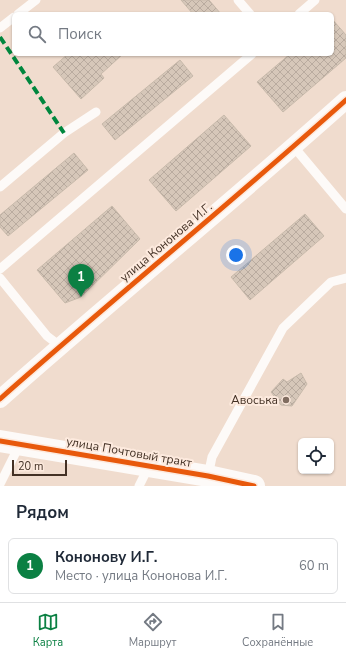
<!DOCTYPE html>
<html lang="ru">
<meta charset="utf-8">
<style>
body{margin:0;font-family:"Nunito Sans",sans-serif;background:#f6f6f7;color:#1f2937}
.controls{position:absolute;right:12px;bottom:12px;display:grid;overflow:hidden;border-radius:6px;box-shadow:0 1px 3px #0004}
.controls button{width:36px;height:36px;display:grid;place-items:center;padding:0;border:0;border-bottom:1px solid #e0e1e3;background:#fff;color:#1f2937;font:20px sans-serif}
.scale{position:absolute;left:12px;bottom:10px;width:55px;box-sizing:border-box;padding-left:4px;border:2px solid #433125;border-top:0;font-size:11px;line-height:14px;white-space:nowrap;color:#433125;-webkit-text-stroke:3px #fdeade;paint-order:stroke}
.you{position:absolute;left:236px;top:255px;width:14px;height:14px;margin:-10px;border:3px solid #fff;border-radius:50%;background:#1a73e8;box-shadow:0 0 0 6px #1a73e833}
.badge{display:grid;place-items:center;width:26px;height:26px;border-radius:50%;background:#0b8043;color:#fff;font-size:13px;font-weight:700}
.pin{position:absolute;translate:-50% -33px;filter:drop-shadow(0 1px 2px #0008)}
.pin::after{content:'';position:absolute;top:21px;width:14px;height:12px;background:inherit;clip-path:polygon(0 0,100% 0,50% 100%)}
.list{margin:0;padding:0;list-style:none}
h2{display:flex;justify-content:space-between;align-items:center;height:52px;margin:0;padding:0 16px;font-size:17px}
h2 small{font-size:13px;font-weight:400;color:#747a83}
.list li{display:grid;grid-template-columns:26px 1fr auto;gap:12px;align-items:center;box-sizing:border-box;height:56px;margin:0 8px 8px;padding:0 8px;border:1px solid #e0e1e3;border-radius:6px}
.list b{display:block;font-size:15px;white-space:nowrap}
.list p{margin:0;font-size:13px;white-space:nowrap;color:#747a83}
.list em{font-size:13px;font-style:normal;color:#747a83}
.icon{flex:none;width:22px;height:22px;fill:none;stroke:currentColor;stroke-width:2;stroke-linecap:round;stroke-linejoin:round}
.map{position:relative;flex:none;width:346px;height:486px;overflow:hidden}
.search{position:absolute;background:#fff;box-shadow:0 1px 3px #0004;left:12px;right:12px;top:12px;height:44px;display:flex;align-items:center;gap:10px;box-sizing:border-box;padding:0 14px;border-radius:6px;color:#747a83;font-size:15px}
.sheet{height:116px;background:#fff}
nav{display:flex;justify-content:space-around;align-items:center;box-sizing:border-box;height:56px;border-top:1px solid #e0e1e3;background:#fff;font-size:11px;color:#747a83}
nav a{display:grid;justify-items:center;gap:2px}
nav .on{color:#0b8043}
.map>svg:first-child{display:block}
.building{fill:url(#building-cross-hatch);stroke:#c8baab}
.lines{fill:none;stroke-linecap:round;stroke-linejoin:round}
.service{stroke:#fdfaf8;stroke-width:9}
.minor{stroke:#fdfaf8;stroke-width:18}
.tertiary{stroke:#fdfaf8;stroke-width:22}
.quiet{stroke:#00873e;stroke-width:4;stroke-dasharray:8 4;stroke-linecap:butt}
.cycleway-casing{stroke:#fdeade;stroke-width:8}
.cycleway{stroke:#e8590c;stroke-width:5}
.poi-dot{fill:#806d60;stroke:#fdeade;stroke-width:1.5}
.labels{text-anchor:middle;stroke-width:4;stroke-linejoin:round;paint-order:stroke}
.street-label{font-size:12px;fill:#433125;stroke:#fdeade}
.poi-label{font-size:12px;fill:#433125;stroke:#fdeade;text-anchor:end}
</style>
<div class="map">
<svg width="346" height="486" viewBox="0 0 346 486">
<defs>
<pattern id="building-cross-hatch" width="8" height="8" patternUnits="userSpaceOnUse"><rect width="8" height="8" fill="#d6c7b9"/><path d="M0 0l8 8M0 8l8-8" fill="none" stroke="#b9ab9f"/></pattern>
</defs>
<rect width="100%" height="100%" fill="#f0dcce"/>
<path class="building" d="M181,0h28l12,14h-28z
M332,19l14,16v23l-63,54 -26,-30 33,-28h42z
M68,54h55l-22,20 3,4 -23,21 -28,-32z
M180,60l13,16 -78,64 -13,-16z
M224,115l27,31 -75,65 -27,-31z
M74,153l14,17 -80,66 -8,-9v-12z
M112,206l28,33 -59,58 -16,6 -28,-33z
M305,214l19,22 -74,64 -19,-23z
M301,373l6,11 -15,22 -11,-1 -10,-13 12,-13 4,3z"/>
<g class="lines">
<path class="service" d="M238,0l12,14
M18,14l18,-14
M299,14l16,-14
M0,28l14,-11
M294,147l52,62
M0,187l64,-54 32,-21
M0,269l252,-215
M0,278l47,58 13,10
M208,476l4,-19 71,-129 48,-46 15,-4
M0,484l20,-40
M139,486l10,-20"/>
<path class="minor" d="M0,399c114,-101 232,-197 346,-299"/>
<path class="tertiary" d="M0,441l208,35 46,10"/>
<path class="quiet" d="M0,37l64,96"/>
<g class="cycleway-casing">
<path id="cycleway" d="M0,399c114,-101 232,-197 346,-299
M0,441l208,35 46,10"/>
</g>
<use href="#cycleway" class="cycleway"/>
</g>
<circle class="poi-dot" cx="286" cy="400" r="4"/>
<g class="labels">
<g class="street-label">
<text transform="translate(166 242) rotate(-40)" y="4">улица Кононова И.Г.</text>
<text transform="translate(129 452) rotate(10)" y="4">улица Почтовый тракт</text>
</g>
<g class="poi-label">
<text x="278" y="404">Авоська</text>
</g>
</g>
</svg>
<div class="controls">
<button><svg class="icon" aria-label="locate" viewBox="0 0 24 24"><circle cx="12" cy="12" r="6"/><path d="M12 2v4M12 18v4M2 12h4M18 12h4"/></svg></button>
</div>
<div class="scale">20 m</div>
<div class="you"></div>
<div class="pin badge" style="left:81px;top:297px">1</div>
<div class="search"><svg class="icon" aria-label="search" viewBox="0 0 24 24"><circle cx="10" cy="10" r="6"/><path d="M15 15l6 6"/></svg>Поиск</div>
</div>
<section class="sheet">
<h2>Рядом<small></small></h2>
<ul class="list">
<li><span class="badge">1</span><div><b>Кононову И.Г.</b><p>Место · улица Кононова И.Г.</p></div><em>60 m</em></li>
</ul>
</section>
<nav>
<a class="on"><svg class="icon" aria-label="map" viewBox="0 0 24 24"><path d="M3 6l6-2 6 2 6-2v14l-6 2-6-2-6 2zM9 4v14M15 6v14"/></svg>Карта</a>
<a><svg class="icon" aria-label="directions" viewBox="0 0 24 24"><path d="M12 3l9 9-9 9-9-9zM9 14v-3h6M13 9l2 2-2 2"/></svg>Маршрут</a>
<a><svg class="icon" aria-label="saved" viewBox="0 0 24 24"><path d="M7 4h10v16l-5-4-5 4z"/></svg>Сохранённые</a>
</nav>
